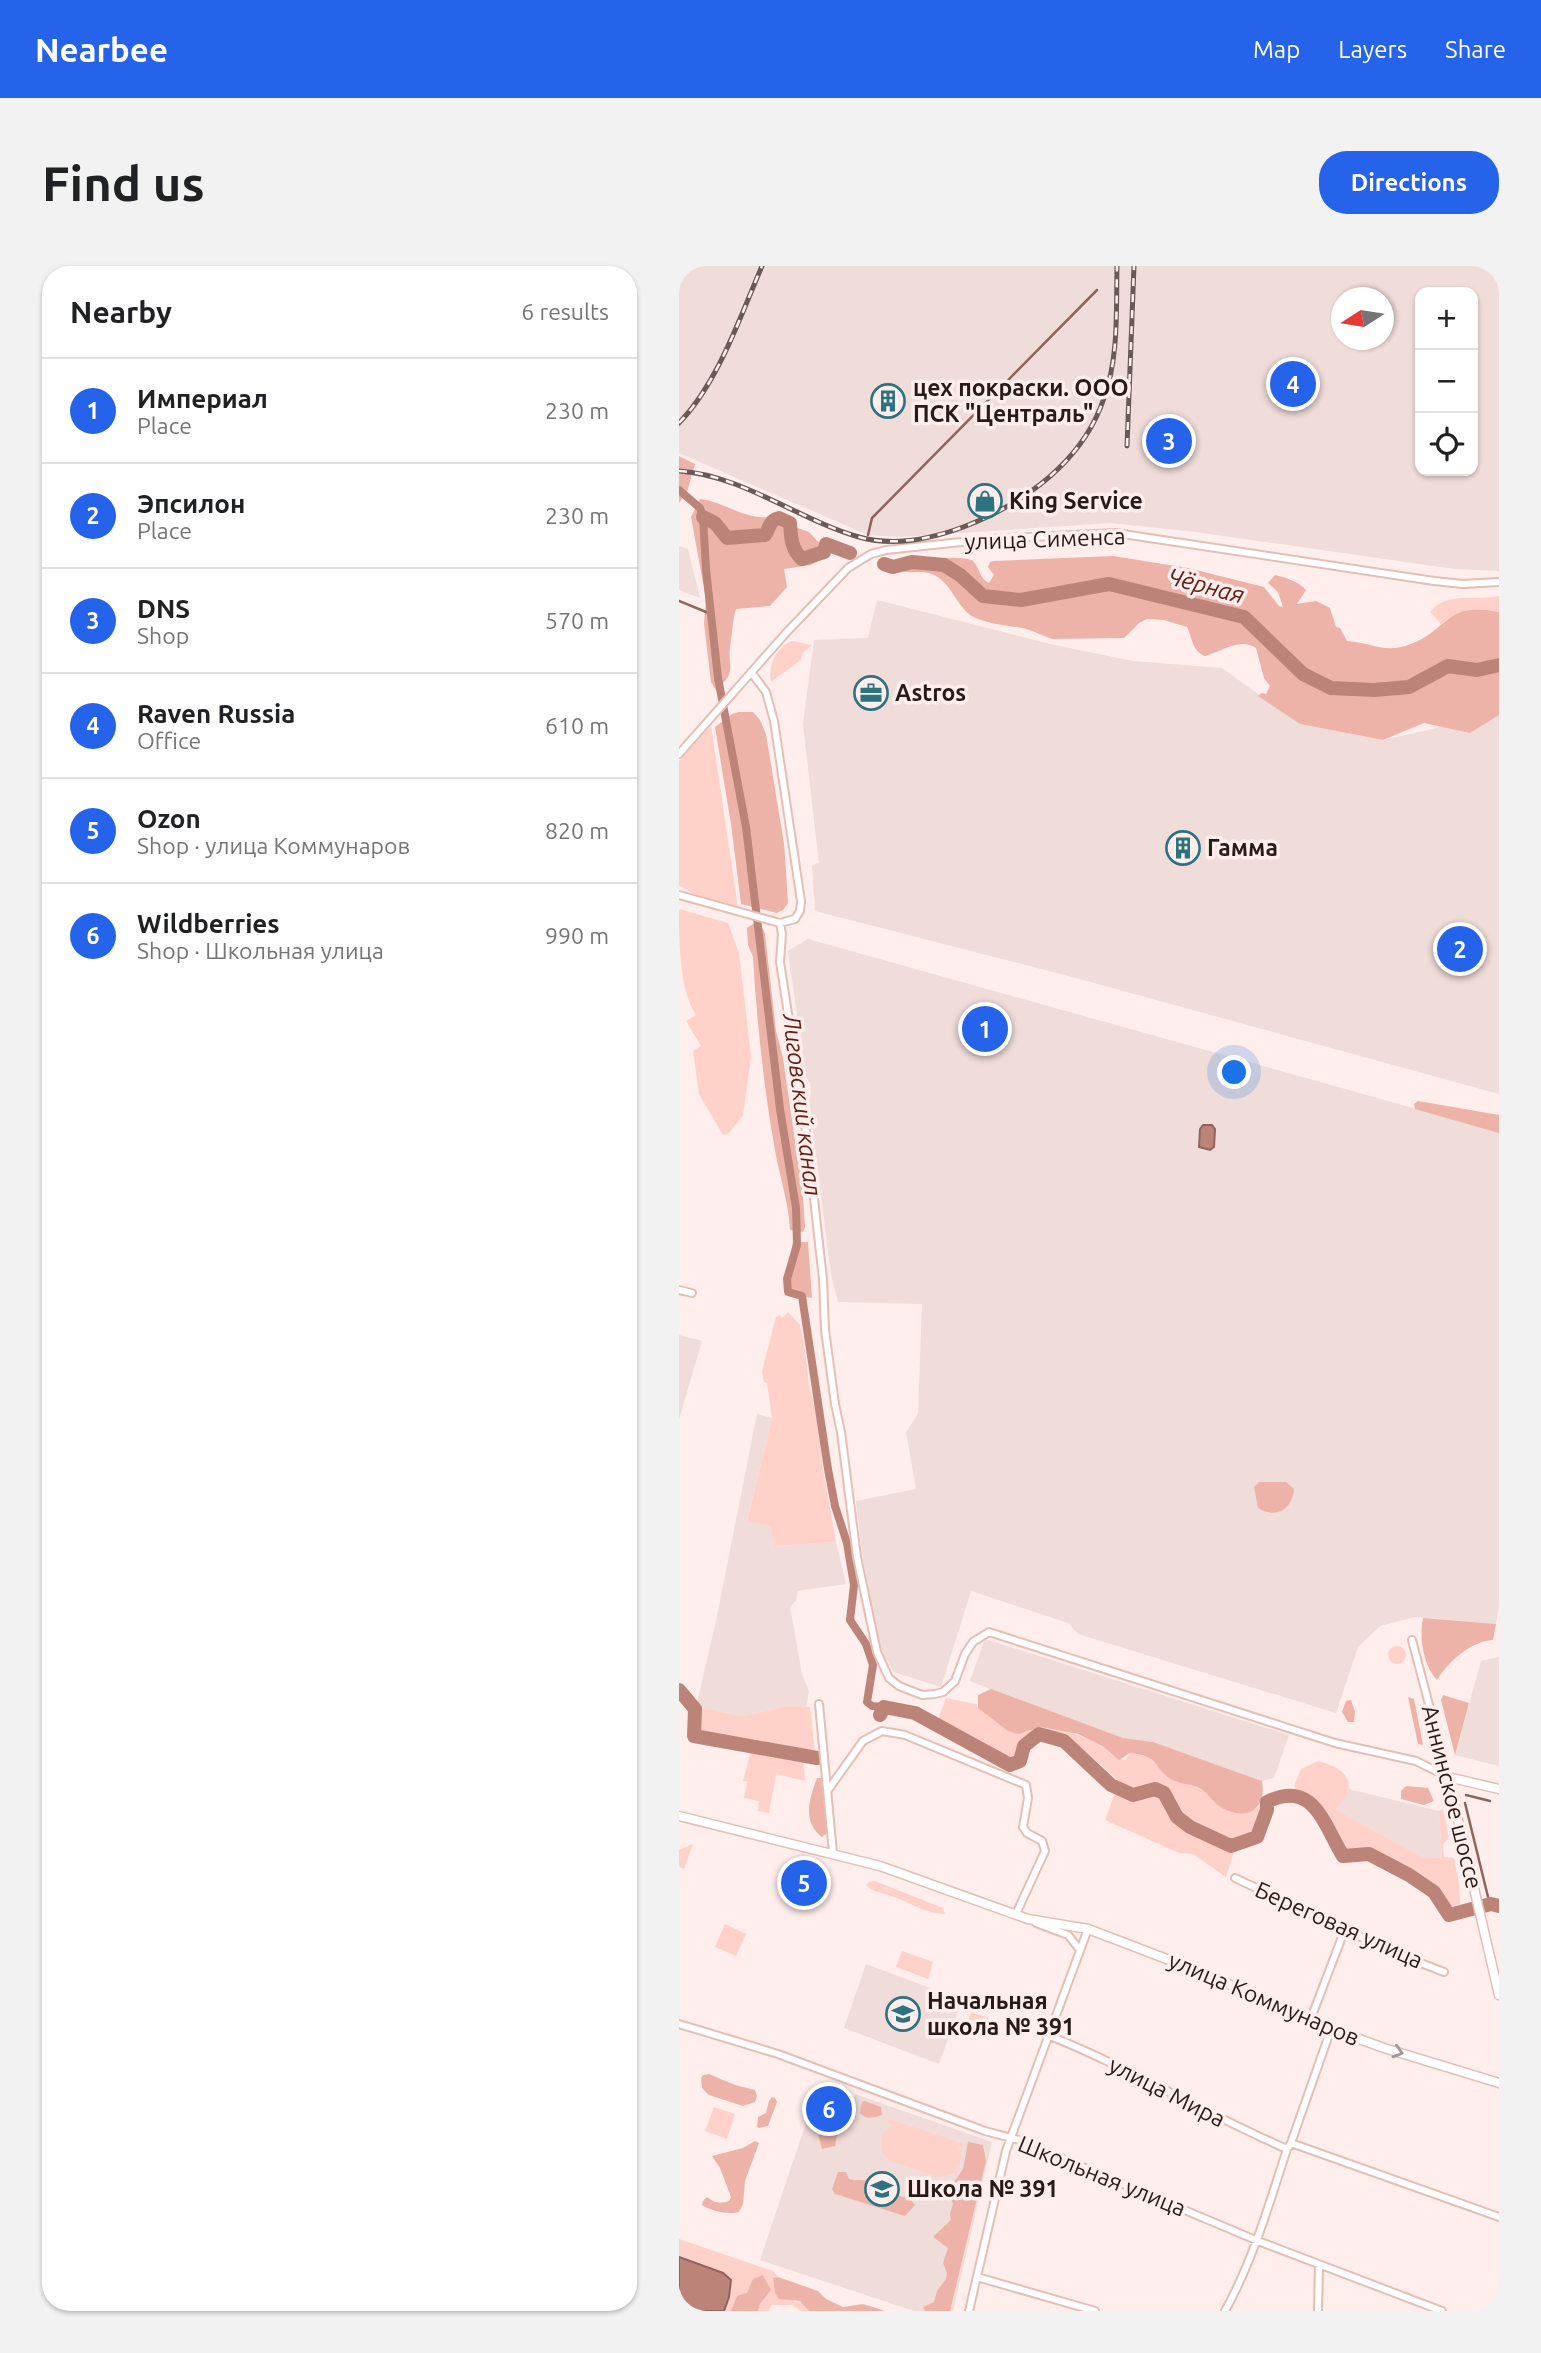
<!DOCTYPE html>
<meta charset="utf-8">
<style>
body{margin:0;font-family:Ubuntu,sans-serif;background:#f2f2f2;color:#202124}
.controls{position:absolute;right:21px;top:21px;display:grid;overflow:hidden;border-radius:14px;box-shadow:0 2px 5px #0004}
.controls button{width:63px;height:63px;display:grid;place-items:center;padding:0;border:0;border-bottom:2px solid #e0e0e0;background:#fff;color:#202124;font:35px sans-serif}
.compass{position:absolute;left:652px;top:21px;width:63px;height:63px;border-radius:50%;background:#fff;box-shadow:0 2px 5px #0004;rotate:258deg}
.you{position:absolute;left:556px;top:807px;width:24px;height:24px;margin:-18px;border:5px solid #fff;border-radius:50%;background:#1a73e8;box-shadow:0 0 0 10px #1a73e833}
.badge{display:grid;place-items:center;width:46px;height:46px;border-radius:50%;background:#2563eb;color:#fff;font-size:23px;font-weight:700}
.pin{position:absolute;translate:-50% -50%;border:4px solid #fff;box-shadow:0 2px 7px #0006}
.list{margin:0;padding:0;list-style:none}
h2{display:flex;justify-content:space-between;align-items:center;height:91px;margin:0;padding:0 28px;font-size:30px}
h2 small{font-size:23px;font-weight:400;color:#757577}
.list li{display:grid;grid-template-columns:46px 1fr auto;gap:21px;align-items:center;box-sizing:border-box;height:105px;padding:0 28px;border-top:2px solid #e0e0e0}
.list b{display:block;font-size:26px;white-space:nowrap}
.list p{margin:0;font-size:23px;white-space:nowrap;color:#757577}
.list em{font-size:23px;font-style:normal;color:#757577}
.icon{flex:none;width:38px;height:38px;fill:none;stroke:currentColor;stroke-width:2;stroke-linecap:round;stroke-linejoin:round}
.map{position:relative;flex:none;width:820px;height:2045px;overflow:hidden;border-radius:28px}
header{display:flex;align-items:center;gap:42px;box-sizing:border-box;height:98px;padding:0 35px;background:#2563eb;color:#fff}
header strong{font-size:33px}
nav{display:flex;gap:38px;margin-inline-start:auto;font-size:24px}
.intro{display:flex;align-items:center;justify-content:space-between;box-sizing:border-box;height:168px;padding:0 42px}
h1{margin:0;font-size:49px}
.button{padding:18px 32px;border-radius:28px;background:#2563eb;color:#fff;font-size:24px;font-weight:700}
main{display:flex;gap:42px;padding:0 42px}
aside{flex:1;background:#fff;border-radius:28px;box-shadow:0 2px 5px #0004}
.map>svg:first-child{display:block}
.built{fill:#f0dcd8;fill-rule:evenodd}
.green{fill:#ffd1c8}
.forest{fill:#eeb3a8}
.water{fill:#bc8479;stroke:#90645c;stroke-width:2}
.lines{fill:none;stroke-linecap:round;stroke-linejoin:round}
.stream{stroke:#90645c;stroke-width:2.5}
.canal{stroke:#bc8479;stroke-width:8}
.river{stroke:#bc8479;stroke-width:14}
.minor-casing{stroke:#e5beb6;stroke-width:10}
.tertiary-casing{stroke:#e5beb6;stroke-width:11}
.minor{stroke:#fff;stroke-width:6}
.tertiary{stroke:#fff;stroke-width:8}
.rail-casing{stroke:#695a57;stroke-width:5}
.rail{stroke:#ffeeeb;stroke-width:2.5;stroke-dasharray:8;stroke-linecap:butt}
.oneway{stroke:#9e9897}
.labels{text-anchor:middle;stroke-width:7;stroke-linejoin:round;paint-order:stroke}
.poi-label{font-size:23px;font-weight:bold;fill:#281a17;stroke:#ffeeeb;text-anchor:start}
.street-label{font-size:23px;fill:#281a17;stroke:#ffeeeb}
.water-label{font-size:24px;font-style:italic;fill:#631e14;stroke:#ffeeeb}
</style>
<header>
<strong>Nearbee</strong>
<nav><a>Map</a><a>Layers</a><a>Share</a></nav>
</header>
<div class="intro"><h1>Find us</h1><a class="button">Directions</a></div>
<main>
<aside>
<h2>Nearby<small>6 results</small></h2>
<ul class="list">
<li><span class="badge">1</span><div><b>Империал</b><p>Place</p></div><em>230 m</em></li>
<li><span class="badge">2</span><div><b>Эпсилон</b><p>Place</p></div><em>230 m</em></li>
<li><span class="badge">3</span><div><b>DNS</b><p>Shop</p></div><em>570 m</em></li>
<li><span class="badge">4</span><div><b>Raven Russia</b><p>Office</p></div><em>610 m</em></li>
<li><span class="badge">5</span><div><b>Ozon</b><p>Shop · улица Коммунаров</p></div><em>820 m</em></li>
<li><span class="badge">6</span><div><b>Wildberries</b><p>Shop · Школьная улица</p></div><em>990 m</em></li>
</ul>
</aside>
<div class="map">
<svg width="820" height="2045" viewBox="0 0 820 2045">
<rect width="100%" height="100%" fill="#ffeeeb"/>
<path class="built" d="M0,0h820v305l-45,-2 -258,-37 -86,-9 -209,14 -33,-2 -189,-82zM741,26h53v179h-53zM662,32h42v42h-42z
M0,280l9,3 12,49 -21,-8z
M198,334l173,44 83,17 89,7 78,56 83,16 116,-26v380l-423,-116 -261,-67 -3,-46 7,-2 -16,-139 11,-84 54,-2z
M129,673l691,193v473l-3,19 -81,-7 -35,9 -22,21 -22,66 -258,-79 -10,-11 -97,-32 -30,96 -47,-15 -14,-23 -17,-90 -7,-58 60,-12 -10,-57 12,-18 4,-110 -84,-2 -7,-27 -22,-176 2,-5 -1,-11 -4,-6 -18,-126z
M0,1069l23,6 -23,78z
M78,1148l15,4 -25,102 23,6 6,20 60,-4 10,42 -48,7 -2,9 -6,7 12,67 7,17 -3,16 -18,-1 -46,10 -46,-9 20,-86z
M306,1373l304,96 -15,43 -12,3 -109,-39 -30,-4 -94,-33 -59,-24z
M820,1391v109l-44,-11 26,-94z
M669,1523l91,22 3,47 -20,-1 -87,-47z
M187,1698l96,36 -23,64 -95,-36z
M176,1828l137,48 -39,169h-39l-154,-51 49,-146 7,2 4,-13 22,1 9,2z"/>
<path class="green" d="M820,330v16c-25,-5 -38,-4 -58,12l-11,-12c17,-21 45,-11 69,-16z
M113,375l20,4 -10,9 -1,6 -30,22c-3,-16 5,-35 21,-41z
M32,460l27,182 -43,-13 -16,-10v-124z
M0,643l49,14 11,30 12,104 -8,58 -15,19 -5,1 -24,-41 -6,-43 8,-5 -15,-25 10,-6c-17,-27 -17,-74 -17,-106z
M109,1046l12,13 5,26 4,34 9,37 5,48 13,72 -61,4 -5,-20 -23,-5 25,-103 -5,-35 -3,-1 -2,-11 14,-54 4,-2 2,3z
M709 1389a9 9 0 1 1 18 0a9 9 0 1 1-18 0Z
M267,1432l30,6 2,4 48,24c18,-10 59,3 75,14 9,6 13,13 24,14l5,-7 19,4 5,6c15,9 29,17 44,25 23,12 33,40 63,17l3,3c-4,18 -12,26 -29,34 -16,-5 -39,-12 -51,-23 -9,-9 -10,-25 -21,-31 -10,-5 -23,2 -33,2 -20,-13 -74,-78 -101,-55 -6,5 -11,17 -16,23l-8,2 -9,-3 -59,-35z
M109,1440l22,1 5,47 -120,-21 1,-26 46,9z
M73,1481l51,10 2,24 -29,-7 -7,39 -11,-2 1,-10 -15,-3 3,-16 -4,-1z
M639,1495c13,3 35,12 30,29 -2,7 -9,14 -12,20l86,47 20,1 -3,-47 4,-2 6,29 -6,6 1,13 10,1 5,25 1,21 -13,3 -12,-20 -55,-31 -12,-4 -25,1 -29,-51 -17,-11 -3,-5 7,-17z
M434,1521c21,10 12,14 37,5l13,4 11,21 12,10 49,21 -9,29 -33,-23 -14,-1 -74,-33 10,-27 -5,-4z
M14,1578l-9,25 -5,-2v-17z
M196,1615l68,27 2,6c-17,0 -33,-10 -48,-16 -11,-5 -21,-4 -31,-13l3,-3z
M46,1658l21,10 -10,22 -21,-9z
M223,1685l31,11 -5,17 -32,-12z
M292,1746l18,6 -6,19 -18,-7z
M35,1841l21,7 -8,25 -22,-8z
M210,1853l75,25 -1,3 -5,-1 4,8 -6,19 -17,4 -49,-16 -7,-7 -2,-14 4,-9 8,-6 -5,-3z
M0,1973l94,32 5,6 -5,1 21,24 10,1 5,8h-8l-9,-6h-21l-2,6h-11l2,-7 11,-14 -22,21h-70z"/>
<path class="forest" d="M0,190l16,8 -8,28 -8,11z
M21,233c29,4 47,24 79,17l10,9 20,7 18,19 -2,6 -14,8 -27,4 3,18 -17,19 -34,3c-4,14 -4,26 -6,39 -2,10 3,19 -2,29 -3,4 -8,9 -12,13l-5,-8 -7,-58 2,-25 -15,-82z
M434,290l75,12 76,19 15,19 4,1 -5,-15 -10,-9 7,-8c10,2 24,7 31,15l-9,14 19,-3 14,7 6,19 4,1 7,13c26,2 37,13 64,3 40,-16 34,-43 88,-32v103l-29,18 -46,-10 -41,17 -83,-16 -42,-28 4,-3 4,1 4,-8 -6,-8 -8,-30c-17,-11 -34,4 -51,8 -12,-4 -13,-18 -18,-29l-23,-7 -17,-1 -8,4 -15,15 -71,1c-11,-3 -20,-9 -31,-11 -16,-3 -38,-4 -52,-13 -14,-11 -20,-33 -36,-40 -12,-6 -25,0 -36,-5l2,-9c11,-2 67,-6 73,0 7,7 6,17 16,22l5,-8 -6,-8 2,-5 4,-1z
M60,446h14l7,8 6,14 18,110 2,27 2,32 -5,7 -6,3 -36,-9 -10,-80 -16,-97 17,-13z
M74,658l10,5 2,5 11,97 7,27 14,97 4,13 4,59 -2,5 -13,-2c-1,-25 -9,-49 -14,-74 -12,-66 -19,-132 -23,-199l-5,-12 -1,-17z
M739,835l81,14v18l-84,-24 -1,-5z
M114,976h15l4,56 -20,-3 -8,-9z
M580,1216h27l8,7c-2,21 -18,30 -36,19l-4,-21z
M744,1352l73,6 -3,16c-22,1 -45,22 -56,40 -14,-14 -18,-44 -14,-62z
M312,1423l132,49 30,4 109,39c5,28 -15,41 -40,27 -8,-5 -13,-13 -21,-19 -7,-5 -17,-4 -26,-8 -12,-4 -15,-14 -24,-22 -6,-4 -14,-5 -21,-6l-11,7 -17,-14 -24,-12 -37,-7 -23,7 -10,-3 -30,-23v-13z
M764,1429l26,8 -14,52 -14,-55z
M729,1431l6,2 9,46 -5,-1z
M672,1434l4,12 -1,10h-6l-6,-10 4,-11z
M138,1512h4l6,55 -5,4c-20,-15 -13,-38 -5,-59z
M727,1520l22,2 6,13 -10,4 -23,-6v-8z
M30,1808l26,11 20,5 2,6 -2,6 -12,4 -34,-11 -7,-7 -1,-10 2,-3z
M93,1831l3,1 2,4 -9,24 -9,2 -2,-1 1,-10 8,-4 3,-12z
M186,1835l16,6 1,8c-8,3 -16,5 -22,-2l2,-11z
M140,1857l9,1 10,7 -3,15 -13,3 -6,-23z
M76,1875l4,2 -14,38 -2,23 -4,8c-10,3 -28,-1 -37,-7l1,-4 4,-4c7,6 13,7 22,4l2,-4 -11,-29 -8,-12 31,-8z
M289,1876l15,3 3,16 -36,150h-25l-2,-4 11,-5 3,-11 9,-12 1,-6 -4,-10 5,-15 -15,-11 18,-17 -1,-6 3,-10 -5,-13 15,-22z
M159,1906h8l3,7c7,2 12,0 19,2l2,4 41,15 4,5 -10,11 -70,-22 -3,-5z
M84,2009l8,15 -11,14 -2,7h-27l6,-15 10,-3 6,-14z
M99,2011l40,14 8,8 17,8 20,-3 22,7h-76l-9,-10 -21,-2 -4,-6 -2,-15z"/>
<path class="water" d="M524,859h9l3,4 -1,18 -4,3 -11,-3 1,-18z
M0,1991l44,16 8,7 -2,17 -5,14h-45z"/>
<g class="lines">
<path class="stream" d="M189,269l4,-17 225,-228
M0,335l32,13
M787,1529l24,6
M786,1537l25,102"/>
<path class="canal" d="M0,224l21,18 3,9 3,52 12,109 28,149 34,282 16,99 1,37 -10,34 1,13 14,4 26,173 7,37 12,37 7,42 -4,35 16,24 7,21 -6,37 5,4 12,1"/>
<path class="river" d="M24,251l12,6 12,15 38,-3c5,-7 4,-15 14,-17l11,5c1,14 1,26 12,36l22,-7 2,-8 24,9
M205,298l9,3 19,-5 32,3 16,10 23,21 38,4 88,-16 135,33 59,57 28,14 43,2 35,-3 39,-21 29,4 22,-5
M0,1424l16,19 -1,27 123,22
M201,1449l4,-8 31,6 95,52 10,-4 4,-15 15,-12 25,7 47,44 22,10 22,-6 9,4 13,24 13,10 41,19 26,-9 10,-27v-8c46,-23 56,21 76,54l26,-2 40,21 25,17 15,23 42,-11 8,2"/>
<g class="minor-casing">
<path id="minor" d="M0,488l107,-121 62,-65 23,-14 15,-4 103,-11 127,-6 318,48 29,3 36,-2
M0,629l101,28 15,-4 5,-8 1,-10 -27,-180 -8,-29 -15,-20
M101,657l2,11 -2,28 27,175 16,142 2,51 10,74 6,28 16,125 20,95 12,26 10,8 23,9 13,-1 8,-2 12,-11 10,-27 8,-12 16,-10 346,111 81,18 32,16
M0,1024l13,3
M733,1374l36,137
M140,1438l14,149
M149,1524l35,-49 19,-10 23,4 121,50 2,13 -5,29 4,6 15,8 3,10 -29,63
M556,1612l162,76 47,18
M357,1657l32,12 12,15
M631,1755l35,-92
M0,1758l99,30 207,77 34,9 239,101 184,70
M369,1769c82,33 158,79 239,114
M612,1877l208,74
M298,2011l118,34
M290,2045l37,-160 82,-222
M546,2045c28,-51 44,-106 62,-162l4,-6 40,-114
M639,2045l1,-47"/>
</g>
<g class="tertiary-casing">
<path id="tertiary" d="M820,1523l-51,-12 51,218
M0,1550l201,50 148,53 60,10 118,45 104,47 74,27 115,35"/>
</g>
<use href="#minor" class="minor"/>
<use href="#tertiary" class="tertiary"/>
<g class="rail-casing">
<path id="rail" d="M0,157c39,-40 61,-106 83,-157
M448,180l7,-180
M0,205c63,4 120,49 180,66 63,18 154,-24 199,-68 21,-20 37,-44 46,-71 15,-41 12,-89 13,-132"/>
</g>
<use href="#rail" class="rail"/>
</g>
<defs><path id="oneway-chevron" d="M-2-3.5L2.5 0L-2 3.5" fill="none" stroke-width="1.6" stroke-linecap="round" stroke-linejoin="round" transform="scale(1.75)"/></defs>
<use class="oneway" href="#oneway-chevron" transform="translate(719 1786) rotate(17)"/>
<defs>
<g id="building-ring" transform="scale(1.75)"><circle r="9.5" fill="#ffeeeb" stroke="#2d7281" stroke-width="1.5"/><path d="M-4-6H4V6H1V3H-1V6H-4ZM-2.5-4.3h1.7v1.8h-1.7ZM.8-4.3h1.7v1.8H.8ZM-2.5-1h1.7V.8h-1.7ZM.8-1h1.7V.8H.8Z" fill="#2d7281"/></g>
<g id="shop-ring" transform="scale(1.75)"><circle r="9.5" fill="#ffeeeb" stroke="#2d7281" stroke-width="1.5"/><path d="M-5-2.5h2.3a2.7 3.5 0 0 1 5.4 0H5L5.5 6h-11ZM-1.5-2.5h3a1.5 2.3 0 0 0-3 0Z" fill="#2d7281"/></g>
<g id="office-ring" transform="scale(1.75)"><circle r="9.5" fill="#ffeeeb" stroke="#2d7281" stroke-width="1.5"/><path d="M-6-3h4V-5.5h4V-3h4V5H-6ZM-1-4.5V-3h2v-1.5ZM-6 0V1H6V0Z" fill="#2d7281"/></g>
<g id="school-ring" transform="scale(1.75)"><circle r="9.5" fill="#ffeeeb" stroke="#2d7281" stroke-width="1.5"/><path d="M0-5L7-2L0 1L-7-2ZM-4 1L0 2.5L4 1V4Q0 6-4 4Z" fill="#2d7281"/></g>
</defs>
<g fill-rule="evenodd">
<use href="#building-ring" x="209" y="135"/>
<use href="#shop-ring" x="306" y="235"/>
<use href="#office-ring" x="192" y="427"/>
<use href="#building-ring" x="504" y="582"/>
<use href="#school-ring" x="224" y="1748"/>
<use href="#school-ring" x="203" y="1923"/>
</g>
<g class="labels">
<g class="poi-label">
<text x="234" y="130">цех покраски. ООО<tspan x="234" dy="26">ПСК "Централь"</tspan></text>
<text x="330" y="243">King Service</text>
<text x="216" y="435">Astros</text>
<text x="528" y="590">Гамма</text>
<text x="248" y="1743">Начальная<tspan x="248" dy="26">школа № 391</tspan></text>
<text x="228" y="1931">Школа № 391</text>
</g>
<g class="street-label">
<text transform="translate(366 273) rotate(-2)" y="8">улица Сименса</text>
<text transform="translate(773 1531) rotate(76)" y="8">Аннинское шоссе</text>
<text transform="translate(660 1659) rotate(24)" y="8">Береговая улица</text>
<text transform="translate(585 1733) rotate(23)" y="8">улица Коммунаров</text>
<text transform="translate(488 1826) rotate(27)" y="8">улица Мира</text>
<text transform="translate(423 1910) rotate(22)" y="8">Школьная улица</text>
</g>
<g class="water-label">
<text transform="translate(527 320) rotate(15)" y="8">Чёрная</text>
<text transform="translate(123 839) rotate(83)" y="8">Лиговский канал</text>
</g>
</g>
</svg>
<div class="controls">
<button>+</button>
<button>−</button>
<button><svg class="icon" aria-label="locate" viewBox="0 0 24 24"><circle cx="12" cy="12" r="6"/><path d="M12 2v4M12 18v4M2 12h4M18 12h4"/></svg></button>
</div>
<svg class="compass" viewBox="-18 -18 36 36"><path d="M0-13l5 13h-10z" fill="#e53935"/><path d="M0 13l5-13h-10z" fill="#757577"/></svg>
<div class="you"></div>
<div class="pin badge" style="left:306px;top:763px">1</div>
<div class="pin badge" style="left:781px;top:683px">2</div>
<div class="pin badge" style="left:490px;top:175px">3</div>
<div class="pin badge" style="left:614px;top:118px">4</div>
<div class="pin badge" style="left:125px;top:1617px">5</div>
<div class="pin badge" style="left:150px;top:1843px">6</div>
</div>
</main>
